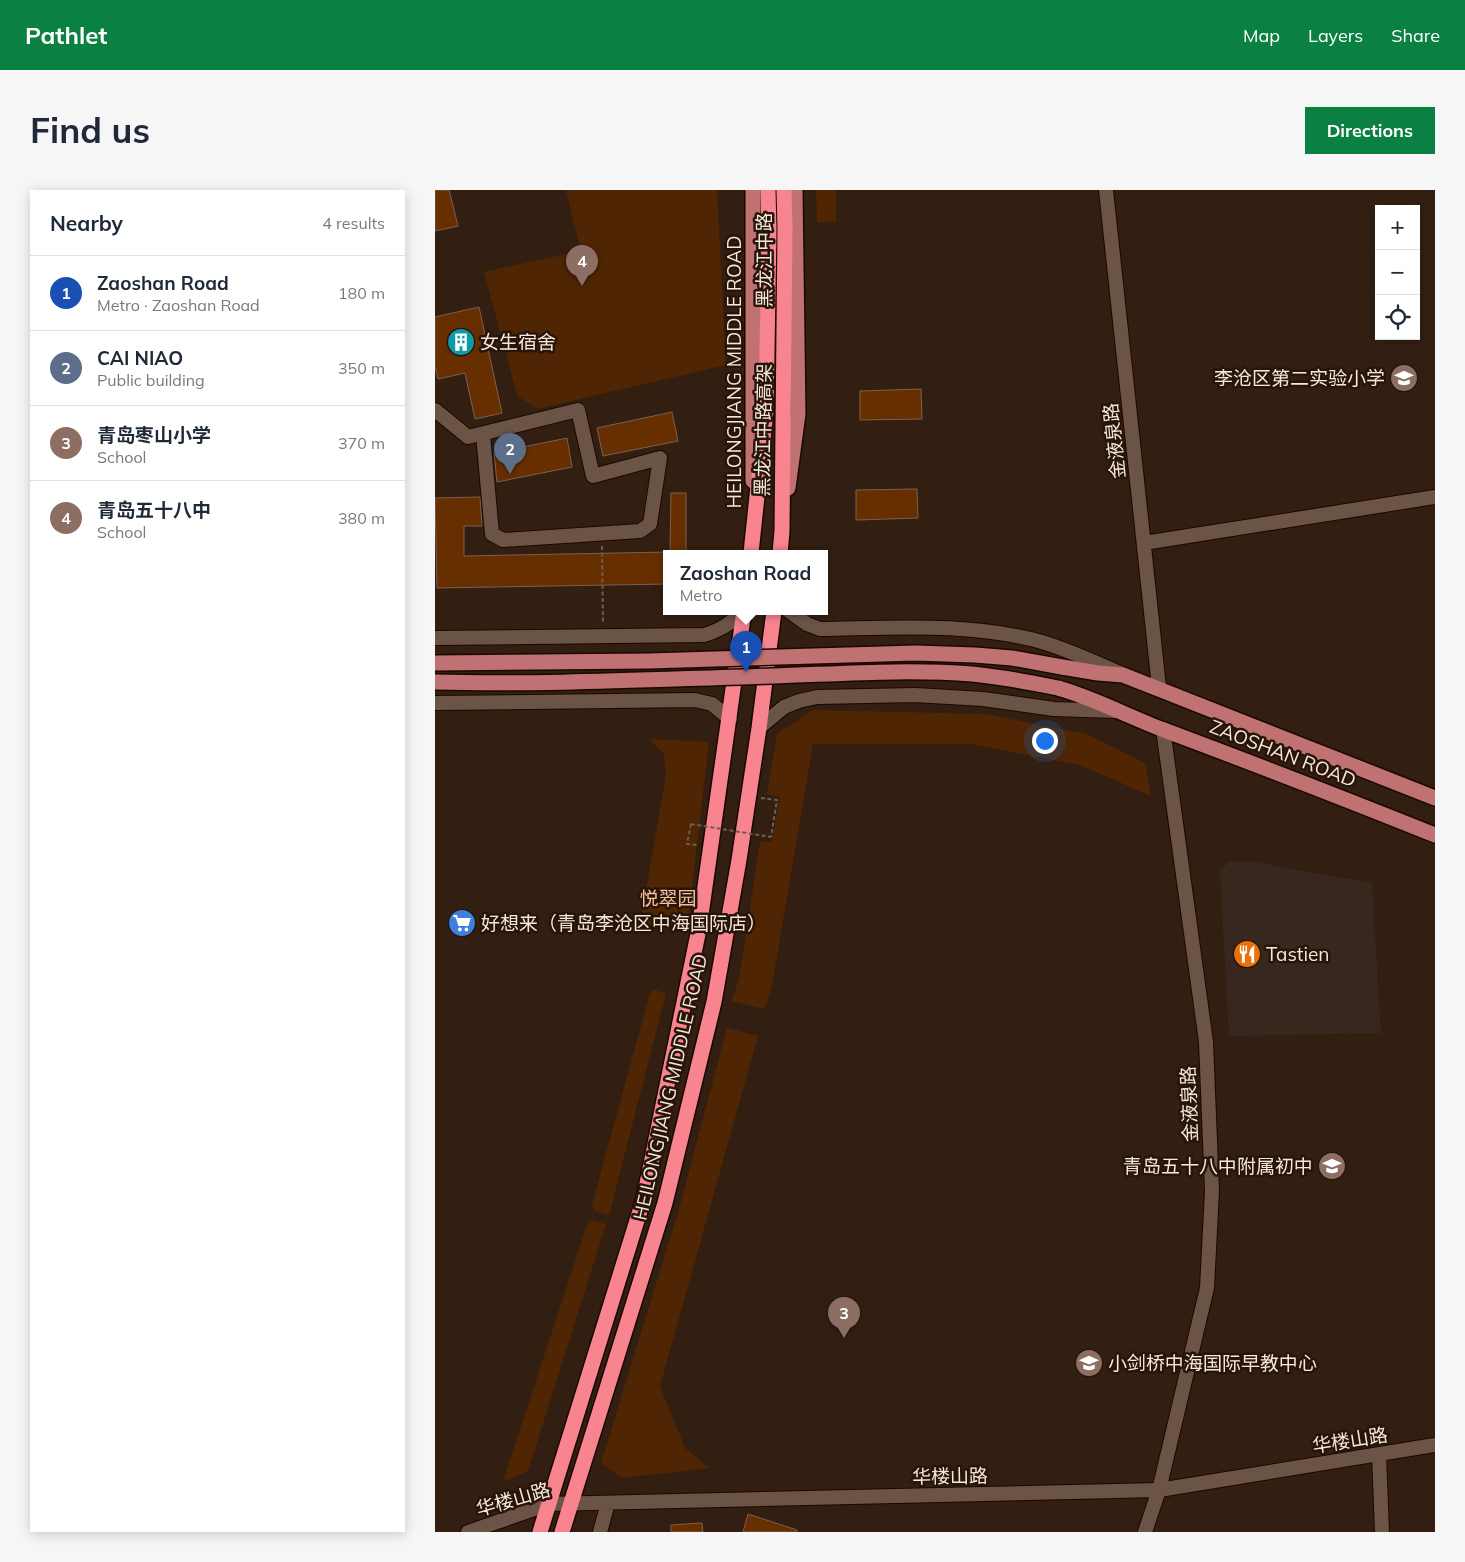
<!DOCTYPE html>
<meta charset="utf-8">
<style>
body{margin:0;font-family:Mulish,"Noto Sans SC",sans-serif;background:#f6f6f7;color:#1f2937}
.controls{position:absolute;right:15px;top:15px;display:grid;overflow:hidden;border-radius:0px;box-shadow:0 2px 12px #0003}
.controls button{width:45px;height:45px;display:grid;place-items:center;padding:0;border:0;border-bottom:1px solid #e0e1e3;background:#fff;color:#1f2937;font:25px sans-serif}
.you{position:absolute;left:609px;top:550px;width:18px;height:18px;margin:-12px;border:4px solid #fff;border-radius:50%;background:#1a73e8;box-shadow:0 0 0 8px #1a73e833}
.badge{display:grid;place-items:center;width:32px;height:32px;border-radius:50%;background:#0b8043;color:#fff;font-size:16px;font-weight:700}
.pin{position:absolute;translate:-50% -41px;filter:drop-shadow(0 1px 2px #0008)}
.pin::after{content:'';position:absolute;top:26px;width:18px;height:15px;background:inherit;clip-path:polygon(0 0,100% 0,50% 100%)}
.popup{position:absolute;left:228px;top:360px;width:165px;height:65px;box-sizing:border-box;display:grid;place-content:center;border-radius:0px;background:#fff;filter:drop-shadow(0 1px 4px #0005);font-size:16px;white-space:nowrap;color:#747a83}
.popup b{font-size:19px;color:#1f2937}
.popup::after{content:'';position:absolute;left:50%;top:100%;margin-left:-10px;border:10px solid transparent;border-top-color:#fff}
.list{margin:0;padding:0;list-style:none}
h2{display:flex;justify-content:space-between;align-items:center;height:65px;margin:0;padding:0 20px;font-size:21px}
h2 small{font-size:16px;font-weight:400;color:#747a83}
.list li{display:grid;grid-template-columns:32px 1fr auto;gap:15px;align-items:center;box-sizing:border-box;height:75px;padding:0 20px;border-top:1px solid #e0e1e3}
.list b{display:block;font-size:19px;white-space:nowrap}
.list p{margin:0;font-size:16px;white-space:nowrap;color:#747a83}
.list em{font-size:16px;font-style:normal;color:#747a83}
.icon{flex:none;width:28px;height:28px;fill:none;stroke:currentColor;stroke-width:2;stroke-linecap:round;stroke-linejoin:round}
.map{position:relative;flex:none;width:1000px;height:1342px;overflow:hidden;border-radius:0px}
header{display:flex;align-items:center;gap:30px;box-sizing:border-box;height:70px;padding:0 25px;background:#0b8043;color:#fff}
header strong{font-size:24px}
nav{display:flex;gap:28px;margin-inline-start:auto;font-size:18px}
.intro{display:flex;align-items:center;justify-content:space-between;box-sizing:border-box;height:120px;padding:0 30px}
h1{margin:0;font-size:35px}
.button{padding:12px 22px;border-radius:0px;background:#0b8043;color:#fff;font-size:18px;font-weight:700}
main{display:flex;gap:30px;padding:0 30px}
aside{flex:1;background:#fff;border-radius:0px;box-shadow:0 2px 12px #0003}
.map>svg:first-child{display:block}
.commercial{fill:#38271e}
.green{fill:#4f2503}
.building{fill:#672f00;stroke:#796152}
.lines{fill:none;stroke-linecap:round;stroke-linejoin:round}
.minor-casing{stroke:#1a0800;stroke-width:16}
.major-casing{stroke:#1a0800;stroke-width:18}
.highway-casing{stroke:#1a0800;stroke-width:18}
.path{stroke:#6f5d52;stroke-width:2;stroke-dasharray:4 2.5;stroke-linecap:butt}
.minor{stroke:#6b5446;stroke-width:14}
.major{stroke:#c07172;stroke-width:15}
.highway{stroke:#f88490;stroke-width:15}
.major-bridge-casing{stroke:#1a0800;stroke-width:18;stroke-linecap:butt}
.path-bridge{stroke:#6f5d52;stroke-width:2;stroke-dasharray:4 2.5;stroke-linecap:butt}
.major-bridge{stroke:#c07172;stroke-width:15}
.labels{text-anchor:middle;stroke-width:5;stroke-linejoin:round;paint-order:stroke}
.street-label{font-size:19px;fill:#f5e7df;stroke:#281508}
.poi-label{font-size:19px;fill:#f5e7df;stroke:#281508;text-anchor:start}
.park-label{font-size:19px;fill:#f4bf9d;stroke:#281508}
</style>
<header>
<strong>Pathlet</strong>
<nav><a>Map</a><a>Layers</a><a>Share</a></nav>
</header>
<div class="intro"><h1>Find us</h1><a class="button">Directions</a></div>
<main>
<aside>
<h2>Nearby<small>4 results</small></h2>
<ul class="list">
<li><span class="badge" style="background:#1a4fb4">1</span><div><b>Zaoshan Road</b><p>Metro · Zaoshan Road</p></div><em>180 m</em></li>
<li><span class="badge" style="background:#5c6f8a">2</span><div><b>CAI NIAO</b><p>Public building</p></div><em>350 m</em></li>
<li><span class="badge" style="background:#8d6e63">3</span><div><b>青岛枣山小学</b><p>School</p></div><em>370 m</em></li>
<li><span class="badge" style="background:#8d6e63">4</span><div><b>青岛五十八中</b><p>School</p></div><em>380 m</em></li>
</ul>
</aside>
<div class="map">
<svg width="1000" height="1342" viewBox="0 0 1000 1342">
<rect width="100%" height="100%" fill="#331f12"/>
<path class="commercial" d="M813,671l124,22 9,150 -152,3 -9,-165 9,-9z"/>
<path class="green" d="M131,0h151l9,175 -189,44 -20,-14 -33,-123 97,-21z
M381,0h20v31l-19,2z
M378,520l172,4 101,20 59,29 6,33 -71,-31 -109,-21h-158l-41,241 -7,24 -33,-8 8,-27 20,-133 11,2 9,-46 -13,-3 10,-60z
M215,549l59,3 -22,188 -47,-6 26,-149 -2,-21z
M219,800l12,3 -57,222 -15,-4 -2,-6 58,-212z
M292,838l31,8 -98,350 25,62 24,20 -87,10 -21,-15 78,-254z
M156,1030l15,4 -78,247 -22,10 -2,-3 84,-256z"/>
<path class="building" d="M0,0h14l9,36 -23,5z
M44,117l23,106 -27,6 -10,-46 -27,6 -3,-13v-49z
M486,199l1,30 -62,1v-29z
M237,222l6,29 -75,15 -6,-28z
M132,248l5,29 -75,15 -3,-29z
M482,299l1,29 -62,2v-30z
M236,303h15v60h-16z
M45,307l2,29h-18v30l203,-4v32l-230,4 -2,-90z
M313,1324l49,16v2h-54z
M267,1333l1,9h-32v-7z"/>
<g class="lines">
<g class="minor-casing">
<path id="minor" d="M671,0l53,497
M0,220l33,27 110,-27 15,66 67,-18 -10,66 -10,7 -137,9 -11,-6 -9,-100
M709,353l291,-46
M354,421l18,13 13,5c73,-1 150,-7 222,13 27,8 52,20 78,31
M0,448l269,-3c17,-5 27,-12 39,-24
M0,513l260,-3 17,4 18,15
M324,538l25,-21 15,-6 18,-4 98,-2 68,4 71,10 61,2
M944,1264l3,78
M33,1342l81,-28 610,-14 276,-45
M165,1342l8,-29
M710,1342l14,-42 48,-202 5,-97 -6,-149 -43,-313"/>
</g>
<g class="major-casing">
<path id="major" d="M318,0v291
M353,298l10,-74 -3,-224
M627,477l36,6 25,2 312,123
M623,498c36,10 71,29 106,42 91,34 181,69 271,105"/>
</g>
<g class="highway-casing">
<path id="highway" d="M316,363l15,-142 3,-181 -1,-40
M345,363l2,-22 3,-303 -1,-38
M105,1342l104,-334 55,-269 45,-318
M127,1342l103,-329 49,-201 25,-142 20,-132 15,-117"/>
</g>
<path class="path" d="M167,356l1,78
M326,608l16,2 -6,37
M256,634l-4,20 10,1"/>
<use href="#minor" class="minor"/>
<use href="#major" class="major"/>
<use href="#highway" class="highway"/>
<g class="major-bridge-casing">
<path id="major-bridge" d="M0,473l214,-2 267,-8 59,2 37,3 50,9
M0,492c112,3 225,-3 337,-6 66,-2 134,-7 200,-2 29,3 57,8 86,14"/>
</g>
<path class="path-bridge" d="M256,634l80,13"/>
<use href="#major-bridge" class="major-bridge"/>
</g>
<defs>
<g id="building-disc" transform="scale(1.4375)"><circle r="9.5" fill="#0f9aa8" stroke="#281508"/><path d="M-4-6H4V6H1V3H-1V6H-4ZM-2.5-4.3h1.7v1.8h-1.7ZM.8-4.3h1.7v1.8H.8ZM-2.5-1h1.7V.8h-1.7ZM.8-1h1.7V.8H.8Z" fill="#fff"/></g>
<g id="school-disc" transform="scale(1.4375)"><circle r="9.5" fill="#8d6e63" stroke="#281508"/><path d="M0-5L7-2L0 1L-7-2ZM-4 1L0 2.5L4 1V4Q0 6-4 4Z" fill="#fff"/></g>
<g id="supermarket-disc" transform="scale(1.4375)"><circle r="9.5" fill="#3f7fe0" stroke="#281508"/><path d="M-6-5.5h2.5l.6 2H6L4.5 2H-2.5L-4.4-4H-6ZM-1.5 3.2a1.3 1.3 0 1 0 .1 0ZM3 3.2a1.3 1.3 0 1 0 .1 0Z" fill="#fff"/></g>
<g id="restaurant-disc" transform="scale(1.4375)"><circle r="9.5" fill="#e8710a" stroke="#281508"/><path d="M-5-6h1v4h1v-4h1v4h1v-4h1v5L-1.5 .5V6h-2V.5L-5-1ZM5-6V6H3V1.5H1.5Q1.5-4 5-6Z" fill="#fff"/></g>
</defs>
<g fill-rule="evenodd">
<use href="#building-disc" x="26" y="152"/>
<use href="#school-disc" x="969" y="188"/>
<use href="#supermarket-disc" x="27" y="733"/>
<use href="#restaurant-disc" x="812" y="764"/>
<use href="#school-disc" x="897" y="976"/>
<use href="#school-disc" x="654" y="1173"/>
</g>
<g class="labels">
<g class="street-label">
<text transform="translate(329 70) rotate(-90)" y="7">黑龙江中路</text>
<text transform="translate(299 182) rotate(-90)" y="7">HEILONGJIANG MIDDLE ROAD</text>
<text transform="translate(328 240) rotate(-89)" y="7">黑龙江中路高架</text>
<text transform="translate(679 251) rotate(-96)" y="7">金液泉路</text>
<text transform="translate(848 563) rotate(21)" y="7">ZAOSHAN ROAD</text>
<text transform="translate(235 897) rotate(-77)" y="7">HEILONGJIANG MIDDLE ROAD</text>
<text transform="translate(754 914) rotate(-92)" y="7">金液泉路</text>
<text transform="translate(915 1250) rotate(-9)" y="7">华楼山路</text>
<text transform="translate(515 1286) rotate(-1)" y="7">华楼山路</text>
<text transform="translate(78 1309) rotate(-16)" y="7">华楼山路</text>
</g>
<g class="poi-label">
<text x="45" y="159">女生宿舍</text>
<text x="950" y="195" text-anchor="end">李沧区第二实验小学</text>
<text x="46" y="740">好想来（青岛李沧区中海国际店）</text>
<text x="831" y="771">Tastien</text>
<text x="878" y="983" text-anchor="end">青岛五十八中附属初中</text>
<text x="673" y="1180">小剑桥中海国际早教中心</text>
</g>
<g class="park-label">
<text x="233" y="715">悦翠园</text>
</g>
</g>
</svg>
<div class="controls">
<button>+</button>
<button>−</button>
<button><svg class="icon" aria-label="locate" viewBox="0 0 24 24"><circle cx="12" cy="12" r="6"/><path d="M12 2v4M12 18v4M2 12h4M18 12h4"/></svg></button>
</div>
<div class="you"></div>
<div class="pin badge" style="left:311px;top:482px;background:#1a4fb4">1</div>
<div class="popup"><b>Zaoshan Road</b>Metro</div>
<div class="pin badge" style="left:75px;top:284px;background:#5c6f8a">2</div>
<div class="pin badge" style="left:409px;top:1148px;background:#8d6e63">3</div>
<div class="pin badge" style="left:147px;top:96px;background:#8d6e63">4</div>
</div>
</main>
